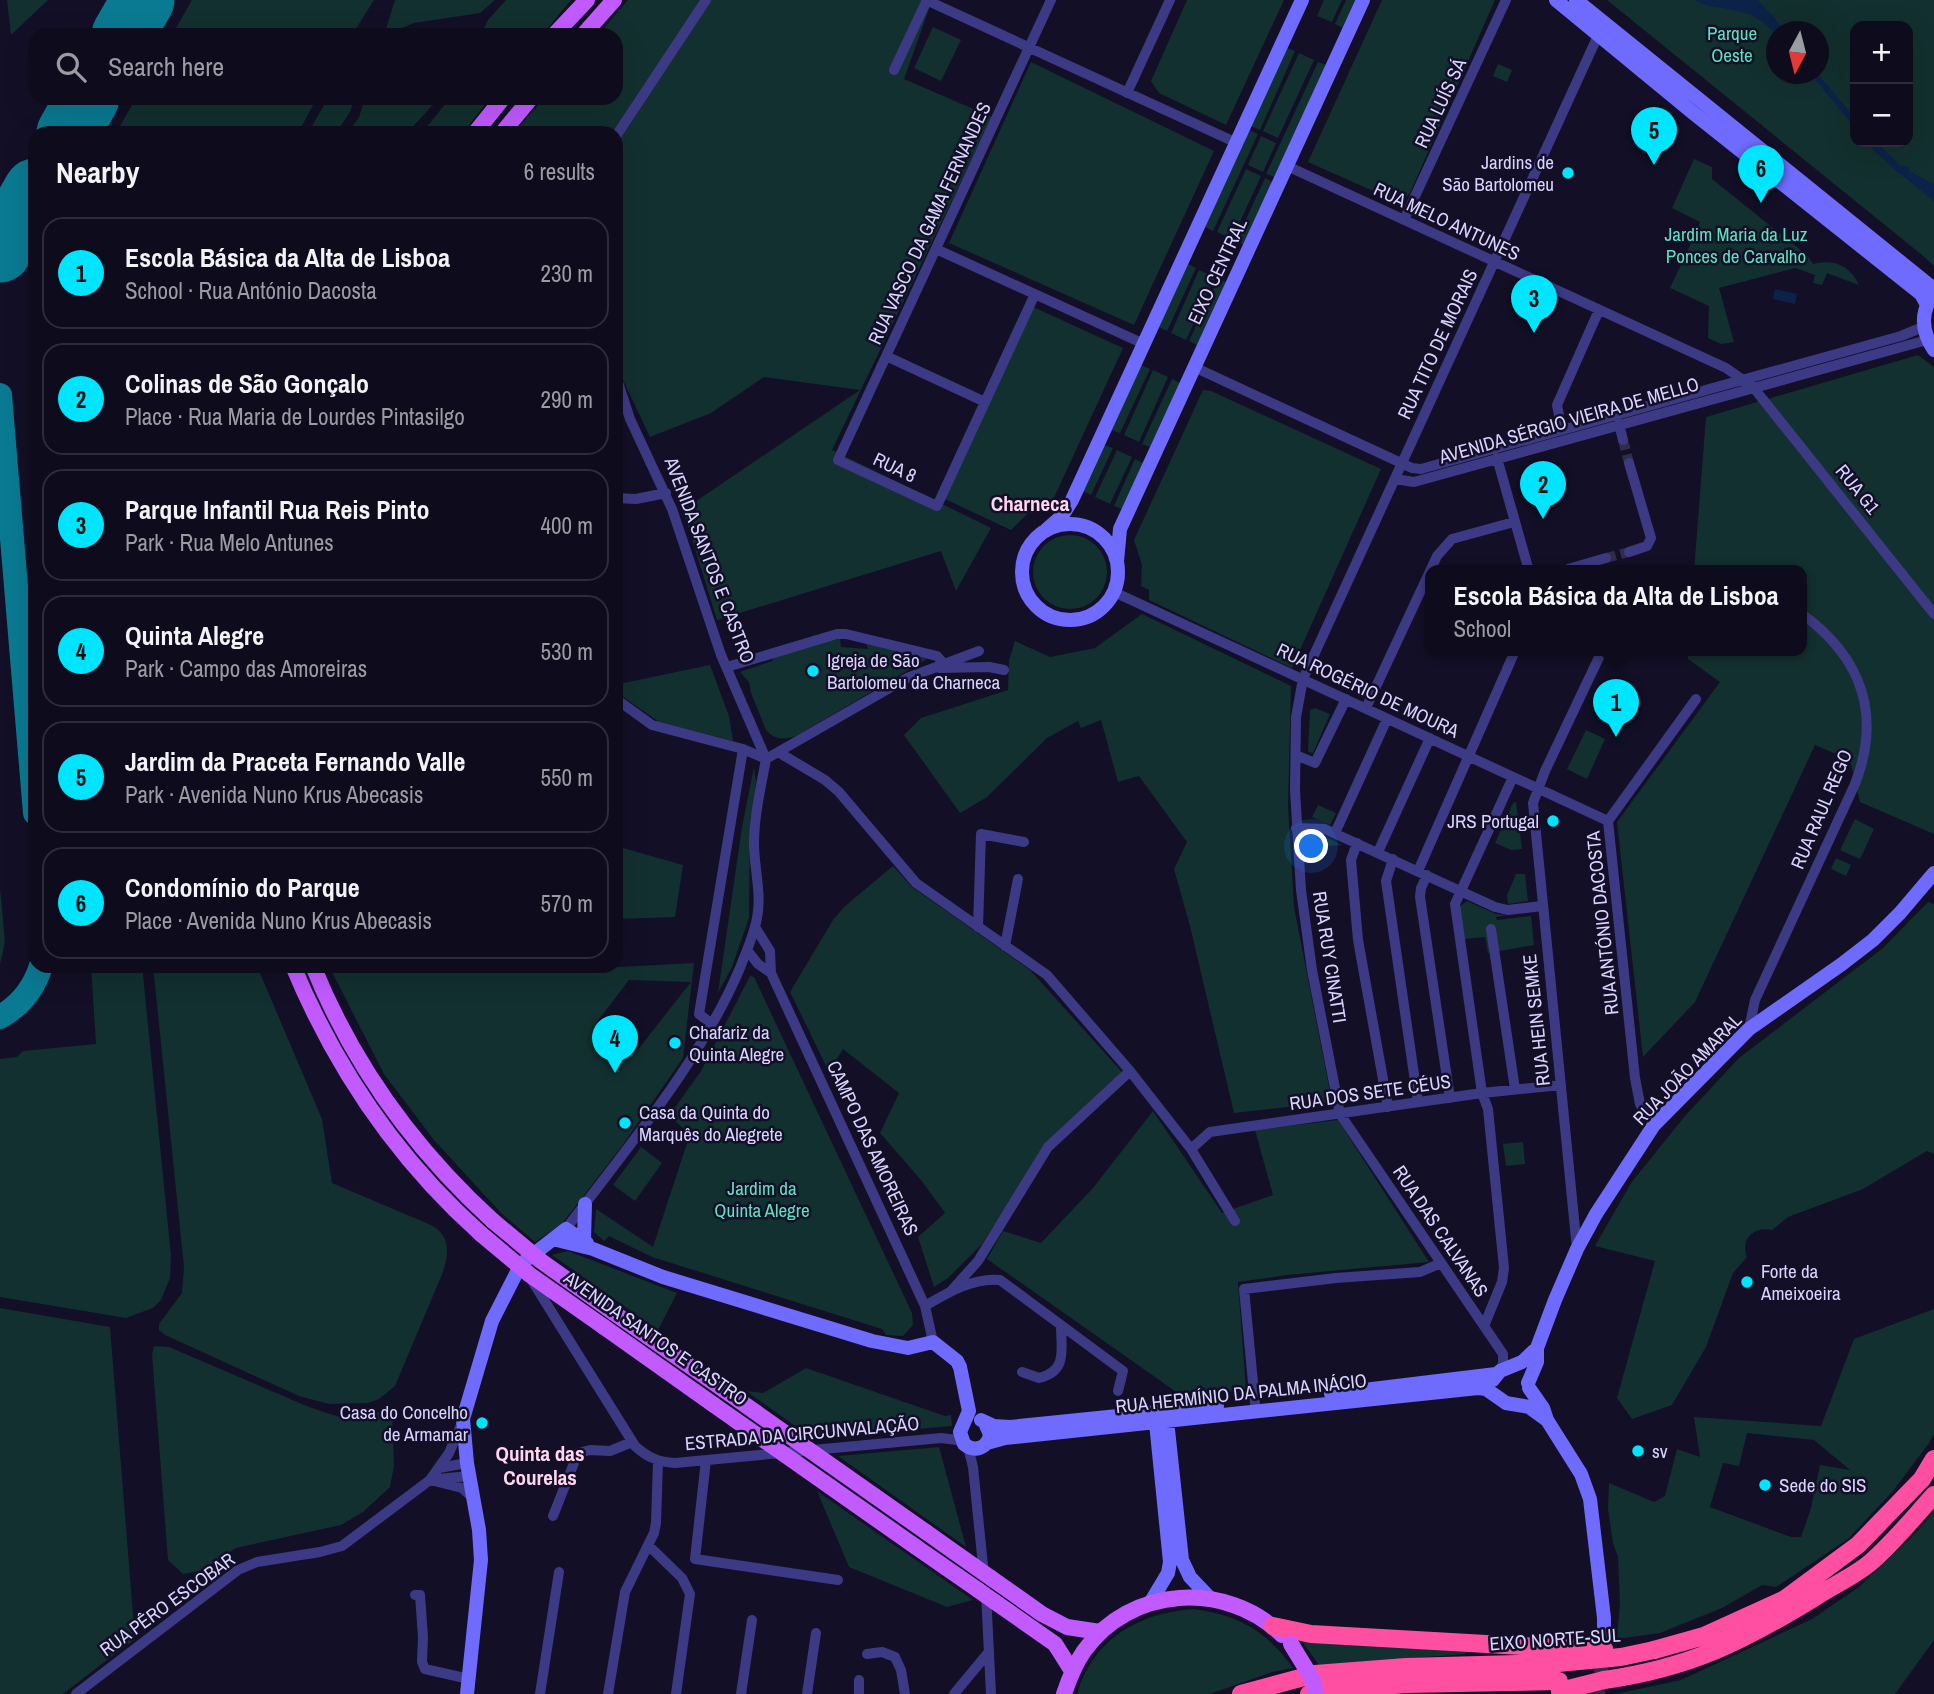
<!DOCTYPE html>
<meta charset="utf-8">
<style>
body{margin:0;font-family:"Archivo Narrow",sans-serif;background:#171425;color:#f1f3f6}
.controls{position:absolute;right:21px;top:21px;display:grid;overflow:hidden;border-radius:14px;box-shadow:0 7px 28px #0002}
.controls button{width:63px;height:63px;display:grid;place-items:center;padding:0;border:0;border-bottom:2px solid #2e2b3b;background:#0e0b1c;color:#f1f3f6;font:35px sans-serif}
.compass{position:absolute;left:1766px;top:21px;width:63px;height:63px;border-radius:50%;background:#0e0b1c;box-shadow:0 7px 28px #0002;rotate:187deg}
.you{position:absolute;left:1312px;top:847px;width:24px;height:24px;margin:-18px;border:5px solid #fff;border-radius:50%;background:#1a73e8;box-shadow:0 0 0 10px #1a73e833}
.badge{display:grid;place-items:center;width:46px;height:46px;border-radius:50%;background:#00e5ff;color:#111;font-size:23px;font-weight:700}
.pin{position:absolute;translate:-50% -58px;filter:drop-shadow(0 2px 4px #0008)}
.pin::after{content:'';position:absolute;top:37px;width:24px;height:21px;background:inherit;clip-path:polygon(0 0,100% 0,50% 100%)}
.popup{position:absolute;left:1425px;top:565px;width:382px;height:91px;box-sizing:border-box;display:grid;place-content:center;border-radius:14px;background:#0e0b1c;filter:drop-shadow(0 2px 5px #0005);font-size:23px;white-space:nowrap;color:#9b9ba3}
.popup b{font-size:26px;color:#f1f3f6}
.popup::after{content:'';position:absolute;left:50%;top:100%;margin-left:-14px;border:14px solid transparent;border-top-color:#0e0b1c}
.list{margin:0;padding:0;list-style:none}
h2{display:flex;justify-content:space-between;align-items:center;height:91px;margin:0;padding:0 28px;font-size:30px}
h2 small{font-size:23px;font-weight:400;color:#9b9ba3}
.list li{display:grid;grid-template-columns:46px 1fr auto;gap:21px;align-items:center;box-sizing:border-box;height:112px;margin:0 14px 14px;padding:0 14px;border:2px solid #2e2b3b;border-radius:21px}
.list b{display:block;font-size:26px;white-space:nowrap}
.list p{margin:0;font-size:23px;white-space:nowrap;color:#9b9ba3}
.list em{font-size:23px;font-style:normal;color:#9b9ba3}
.icon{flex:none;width:38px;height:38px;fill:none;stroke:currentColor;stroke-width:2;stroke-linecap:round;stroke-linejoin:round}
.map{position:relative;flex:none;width:1934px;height:1694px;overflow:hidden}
.search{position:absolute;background:#0e0b1c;box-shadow:0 7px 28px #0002;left:28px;top:28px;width:595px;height:77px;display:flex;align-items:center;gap:18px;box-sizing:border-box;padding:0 24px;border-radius:21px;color:#9b9ba3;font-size:26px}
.panel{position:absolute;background:#0e0b1c;box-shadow:0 7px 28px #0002;left:28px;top:126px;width:595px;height:847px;border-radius:21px}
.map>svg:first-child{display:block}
.green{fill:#12302f;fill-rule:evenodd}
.water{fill:#0c2248}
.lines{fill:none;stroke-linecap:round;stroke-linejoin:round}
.taxiway{stroke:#0a7a92;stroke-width:24}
.runway{stroke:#0a7a92;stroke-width:63}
.street-tunnel{stroke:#312d47;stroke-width:10;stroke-dasharray:10 5;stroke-linecap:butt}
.secondary-tunnel{stroke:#312d47;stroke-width:14;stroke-dasharray:14 7;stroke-linecap:butt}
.street{stroke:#3d3a85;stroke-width:10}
.secondary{stroke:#6f6bff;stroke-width:14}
.primary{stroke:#c25bff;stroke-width:16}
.highway{stroke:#ff4fa3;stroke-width:18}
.primary-bridge{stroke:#c25bff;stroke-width:16}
.highway-bridge{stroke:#ff4fa3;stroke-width:18}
.poi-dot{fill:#00e5ff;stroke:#130f26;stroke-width:2.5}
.labels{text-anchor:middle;stroke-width:5;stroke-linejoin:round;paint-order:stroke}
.park-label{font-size:19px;fill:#5fe0c0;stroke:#130f26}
.street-label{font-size:19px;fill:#d9d4ff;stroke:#130f26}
.poi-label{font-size:19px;fill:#d9d4ff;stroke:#130f26;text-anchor:start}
.neighbourhood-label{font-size:21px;font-weight:bold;fill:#ffd6f0;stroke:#130f26}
</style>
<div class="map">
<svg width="1934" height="1694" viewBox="0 0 1934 1694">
<rect width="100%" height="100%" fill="#130f26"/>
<path class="green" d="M7,0h41l-37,35z
M192,0h182l-22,35h-180z
M395,0h100l-15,13 -66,10 -30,12z
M506,0h65l-29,35h-61l7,-15z
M628,0h299l2,9 -25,70 88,38 -160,333 159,78 -35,63 -15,-40 -224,69 -34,-110 177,-120 -96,-13 -53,36 -61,24 -28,-59 -6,-34v-211h-102l30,-35h72v-63h-18z
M1187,0h97l-58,125 -67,-32 -8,-12z
M1324,0h18l-10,22 -15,-6z
M1346,0h10l-13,28 -8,-4z
M1382,0h113l-85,193 -10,10 -92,-41z
M1607,0h327v266l-12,-11zM1855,26h53v116h-53zM1776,32h42v42h-42z
M933,27l28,13 -20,41 -27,-13z
M1287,48l8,3 -35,79 -9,-4z
M1299,53l15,7 -36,78 -15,-7z
M1031,62l183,89 -80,174 -185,-82z
M1318,62l8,3 -51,112 -9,-3z
M1498,64l14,6 -5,12 -14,-6z
M136,98h181l-19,35h-182z
M328,98h27l-5,14 -14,21h-28z
M365,98h74l-32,35h-59l11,-16z
M450,98h40l-27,35h-41z
M1249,130l9,4 -45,97 -8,-4z
M1261,136l15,7 -13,29 -15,-7z
M1694,159l18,8v12l95,76 6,9c20,-5 37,1 46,21l-32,-12 -5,12 -9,-2 2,-8 -20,-7 -76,20 15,54 -13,2 -13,-6 1,-32 -39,-18 23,-49 5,1 4,-10 -4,-2 2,-6 -28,-14z
M1246,169l15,7 -29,63 -15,-7z
M1265,178l8,4 -29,63 -8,-4z
M1188,264l8,4 -29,63 -8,-4z
M1199,270l16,7 -29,63 -15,-7z
M1218,279l8,3 -29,63 -8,-4z
M1033,307l90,41 -71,154 -24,11 -17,17 -66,-31z
M1918,355l16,12v467l-74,-32 -10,-42 -35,-15 -120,257 -52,55 -26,-235 103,-140 -32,-23v-8h114v-80h-108l12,-154z
M1141,365l9,4 -30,64 -8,-3z
M1153,370l15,7 -29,65 -15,-7z
M1172,379l8,4 -30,64 -8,-3z
M1203,390l8,1 170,78 -89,199 -143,-68v-10l-8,-4 1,-21 -8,-25z
M1104,445l9,3 -22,47 -8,-4z
M1117,450l15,7 -22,47 -15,-7z
M1135,459l8,4 -21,46 -8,-3z
M1033 572a37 37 0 1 1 74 0a37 37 0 1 1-74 0Z
M1142,614l149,72 -3,119 6,102 38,195 -98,11 -44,-187 -16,-57 13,-27 -48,-66 -21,6 -17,-62 -20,8 -3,-7 -31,17 -60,59 -27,16 -56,-78 17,-17 87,-28 1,-30 6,-19 35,16 45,-9z
M840,639l1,8 27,2 -2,-6 61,16 -131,77c-12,4 -21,4 -30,-6l-15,-37 -2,-11 -9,-10 32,-11 2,-7 16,-6z
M710,665l19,51 4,25 -74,-19 -43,-30v-5l8,-4z
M1315,708l15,6 -17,39 -5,-1 2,-42z
M1586,730l19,9 -18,40 -20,-10z
M754,767l2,15 -6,39 -1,97 -17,49 -14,26 24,-166z
M1516,802l6,47 -11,1 -16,-7 18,-40z
M1318,805l18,8 -6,12 -18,-8z
M1855,819l19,10 -14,30 -20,-9z
M1308,832l10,1 24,12 -40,3 1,-13z
M616,846l67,19 -8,52 -59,2z
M1836,858l15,7 -5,11 -15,-7z
M893,866l19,21 118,83 92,102 -76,73 -64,99 -34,34 -14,9 -16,-50 27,-24 -24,-33 -41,-47 19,-40 -56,-44 -14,23 -39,-80 43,-72 11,-13z
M1516,874h9l3,27 -20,3 -1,-9z
M0,888l5,54 -5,22z
M1467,901l29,13 12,1 -12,2 1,3 34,-4 3,29 -46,8 -3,-16 -21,2 -5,-32z
M1928,902l6,2v250l-7,-3 -64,38 -75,28 -16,13c-18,-4 -32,9 -25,27l-14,16 -27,74 -34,58 -40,14 -15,-21 38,-137 -60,-15 36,-63 54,-67 54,-58 144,-110z
M694,963l-11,95 -61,88 -61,79 -26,17 -34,-29 -67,-73 -50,-66 -55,-108h271l1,2zM629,980l62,2 -55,70 -39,-30z
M91,966h51l1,9 28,281 -1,22 -9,22 -8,8 -27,10 -126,-21v-238l17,-2 6,-6 73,-7z
M153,966h104l65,153 10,64 99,42c20,11 18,28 12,47l-48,114 -16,13 -11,4 -39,1 -30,-8 -134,-61 -6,-5v-6l23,-31 2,-26z
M750,976l4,1 158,336 1,12 -10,11 -17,-1 -4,-6 -230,-72 -43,-21 -5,5 -10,-9 2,-23 57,38 37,-113 -21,-18 32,-45z
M1153,1111l69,102 51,-18 -18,-65 83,-10 91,142 -142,13 -49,7 8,108 -64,6 -195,-137 16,-28 38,12 52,-55z
M1523,1142l2,22 -19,2 -3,-22z
M641,1147l21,16 -27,38 -22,-16z
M568,1251l109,42 -19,37 -106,-75z
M0,1308l110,19 25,313 -10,6 -62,48h-63z
M1934,1309v125l-5,9 -36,48 -45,48 -72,48 -14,-2 -40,23 -62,25 -43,6 3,-36 -2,-46 -5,-14 -5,-34 1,-26 45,19 11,-6 12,-47 23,8 -6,-40 127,9 33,-87zM1747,1433l67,7 36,30 -30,-5 -9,43 -10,29h-10l-81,-30 13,-44 16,3z
M154,1346l15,1 140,60c13,4 31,12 44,11 14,-1 25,-8 39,-8l2,56 -4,21 -27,25 -22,13 -105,23 -33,22 -20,4 -15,-14 -16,-206z
M806,1368l139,48 6,-1 1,11 -140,12 -66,-47 17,2z
M939,1447l27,100 -128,-91z
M817,1491l156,109 -26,7 -98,-40z
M1934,1512v128l-39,54h-279l65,-14 131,-61 47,-32 54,-51z
M1194,1609c47,7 72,22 99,59l-21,4 -62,22h-133c16,-56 62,-81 117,-85z
M1301,1640l165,10v4l-147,11z"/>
<path class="water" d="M1694,0h64l28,31 -10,1v2c-11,-11 -22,-20 -38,-23 -16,-4 -29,-3 -44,-11z
M1811,74h7l37,44v10z
M1865,142h12l23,23 9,2v4l25,13v17l-40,-32z
M1775,289l22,5 -2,10 -22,-5z"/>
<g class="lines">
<path class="taxiway" d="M0,395l35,418
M0,1017c20,-11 34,-29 41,-51"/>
<path class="runway" d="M123,35l20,-35
M68,133l20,-35
M0,251l35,-61"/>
<path class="street-tunnel" d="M1623,440l6,23
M1606,558l23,-6"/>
<path class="secondary-tunnel" d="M1598,1694l6,-45"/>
<path class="street" d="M926,0l311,143
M894,70l33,-70
M1127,93l43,-93
M616,136l90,-136
M1287,166l439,202 27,19 181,227
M1404,220l102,-220
M936,249l208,95
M1035,294l-98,212 -99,-46 213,-460
M886,356l99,46
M1194,367l218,101 9,1 480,-133 22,-9
M616,376l14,43 42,90 49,146 45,104
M1619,424l4,16
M1562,430l-5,-25 42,-95
M1497,458l32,113
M1395,479l19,3 513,-142
M616,498l20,1 30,-6
M1629,552l18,-6 4,-8 -22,-75
M1568,569l38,-11
M1114,592l494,229
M727,667l110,-33h9l91,22 7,8
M939,668l50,-1 15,3
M616,699l36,26 91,24 23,10
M1366,708l71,-152 15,-17 62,-17
M778,752l47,28 14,12 77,91 131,92 83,96 61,78 44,72
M1296,755l19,8 31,-64
M766,759l141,-81 72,-27
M1296,828l29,1 170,78 13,3 34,-4
M1335,833l52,-114
M1357,843l-6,17 7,80 30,167
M1378,852l52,-114
M1393,859l-7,22 32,221
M1418,871l97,-220
M1427,875l-6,13 -1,9 30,201
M755,927l15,24 1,22 154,333 8,36
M978,927l3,-93 43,8
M1491,929l24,160
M1005,946l13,-67
M747,950l11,14 13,9
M712,1024l-13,-10 44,-265
M1749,1029l6,-29 100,-216c27,-70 6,-127 -53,-170
M1654,1125l-14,-21 -5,-26 -27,-257 88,-122
M1191,1149l19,-17 272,-39 79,-8
M566,1229c62,-83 133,-165 174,-261 6,-16 14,-33 17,-50 5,-23 -3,-51 -3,-74 0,-29 7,-57 12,-85
M1577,1249l-44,-446 12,-32 57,-120
M531,1279l104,167c12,11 23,16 40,17l266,-25 16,2 7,4
M951,1291l27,-30 70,-114 82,-76
M925,1306c22,-13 49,-29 75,-26l123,91 -5,20
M1484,1326l18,-44 2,-14 -16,-159 -6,-16 -27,-189 58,-127
M1500,1371l3,-8v-9l-163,-240 -28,-144 -11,-80 -6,-100 1,-73 7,-38 298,-650
M1022,1372l17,6c29,-7 22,-29 22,-53
M1255,1403l-11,-114 92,-11 84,-6 21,-9
M968,1447l5,20 11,108
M706,1460l-11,99 143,21
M439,1468l28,-5
M438,1479l31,-3
M430,1480l32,8 11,10
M553,1516l25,-63 12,-3 20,1 22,-9
M648,1545l34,33 8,16 -14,100
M986,1593l5,101
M415,1595h5l3,42 -1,25 3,7 44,10
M867,1654l15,-2 13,5 6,13 4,24
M76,1694l162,-124 19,-8 63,-10 22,-6 88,-66 19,-27 13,-30
M540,1694l19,-122
M608,1694l17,-102 29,-59 2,-10 2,-61
M741,1694l11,-74
M807,1694l9,-61
M859,1694v-14
M954,1694l34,-41"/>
<path class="secondary" d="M1556,0l136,112 229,182 6,11
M1576,0l358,289
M1930,299c-10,18 -7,35 4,51
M1022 572a48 48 0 1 1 96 0a48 48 0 1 1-96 0Z
M1046,530l16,-14 10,-16 230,-500
M1117,561l3,-32 243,-529
M553,1239l40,10 70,28 209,64 36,7 25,-6 24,19 3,6 9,44 -9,21 4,12c11,9 24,4 26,-10l-5,-11
M584,1240l1,-36
M1493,1380l7,-9 22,-9 15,-14
M1528,1383l9,-21v-14l18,-48 22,-51 19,-35 58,-89 95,-96 93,-65 31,-24 27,-27 34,-40
M1529,1388l14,20 4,12 34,54 9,25 14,119v26
M1331,1394l165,-20
M1166,1411l16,149 8,17 20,21
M981,1420l13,6 16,1 207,-21
M987,1443l18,-5 473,-50 8,1 20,14 23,4 18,13
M1150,1603l18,-30 2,-11 -15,-149
M467,1694l14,-134 -2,-30 -12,-67 -4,-44 29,-98 29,-57 45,-35 21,14"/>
<path class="primary" d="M554,35l33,-35
M583,35l31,-35
M475,133l28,-35
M502,133l29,-35
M293,966c43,103 105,194 188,268
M313,966c40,99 102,184 180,255
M614,1313l110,77
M604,1327l110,78
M926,1532l48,34
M916,1547l62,43
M991,1578l51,36 25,13 33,5
M995,1602l60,42 17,27
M1064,1694c5,-15 11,-30 20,-43 46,-65 142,-71 198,-16"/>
<path class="highway" d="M1273,1626l38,8 246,14
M1654,1650l50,-14 81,-37 73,-54 64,-66 12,-20
M1604,1680c86,-12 140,-39 213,-84 17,-11 39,-21 54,-34 23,-20 43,-45 63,-67
M1241,1694l74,-20 91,-7 152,-4
M1309,1694l9,-3 89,-7 152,-3"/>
<path class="primary-bridge" d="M493,1221l48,40 73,52
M481,1234l49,41 74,52
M724,1390l202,142
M714,1405l202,142
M974,1566l17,12
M978,1590l17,12
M1291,1644l22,36 3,14"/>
<path class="highway-bridge" d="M1557,1648l47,1
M1558,1663l63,-6 33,-7
M1560,1691l44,-11"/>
</g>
<g class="poi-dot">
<circle cx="1568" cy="173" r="7"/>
<circle cx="813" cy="671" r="7"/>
<circle cx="1553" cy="821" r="7"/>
<circle cx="675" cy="1043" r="7"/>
<circle cx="625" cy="1123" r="7"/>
<circle cx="1747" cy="1282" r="7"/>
<circle cx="482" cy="1423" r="7"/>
<circle cx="1638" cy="1451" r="7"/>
<circle cx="1765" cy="1485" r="7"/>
</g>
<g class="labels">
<g class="park-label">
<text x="1732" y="40">Parque<tspan x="1732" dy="22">Oeste</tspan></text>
<text x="1736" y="241">Jardim Maria da Luz<tspan x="1736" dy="22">Ponces de Carvalho</tspan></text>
<text x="762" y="1195">Jardim da<tspan x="762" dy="22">Quinta Alegre</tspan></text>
</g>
<g class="street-label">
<text transform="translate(1440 103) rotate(-65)" y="7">RUA LUÍS SÁ</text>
<text transform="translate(1447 221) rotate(25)" y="7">RUA MELO ANTUNES</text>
<text transform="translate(929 223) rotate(-65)" y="7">RUA VASCO DA GAMA FERNANDES</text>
<text transform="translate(1217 271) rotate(-65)" y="7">EIXO CENTRAL</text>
<text transform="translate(1437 344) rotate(-65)" y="7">RUA TITO DE MORAIS</text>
<text transform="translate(1569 420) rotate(-16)" y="7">AVENIDA SÉRGIO VIEIRA DE MELLO</text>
<text transform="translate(895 467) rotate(25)" y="7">RUA 8</text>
<text transform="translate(1858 489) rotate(51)" y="7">RUA G1</text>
<text transform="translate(710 560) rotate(69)" y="7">AVENIDA SANTOS E CASTRO</text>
<text transform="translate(1368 690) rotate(25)" y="7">RUA ROGÉRIO DE MOURA</text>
<text transform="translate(1821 809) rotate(-67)" y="7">RUA RAUL REGO</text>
<text transform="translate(1602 923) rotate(-96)" y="7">RUA ANTÓNIO DACOSTA</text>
<text transform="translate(1330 957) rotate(81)" y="7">RUA RUY CINATTI</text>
<text transform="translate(1536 1020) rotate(-96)" y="7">RUA HEIN SEMKE</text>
<text transform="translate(1687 1069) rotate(-46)" y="7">RUA JOÃO AMARAL</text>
<text transform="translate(1370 1092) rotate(-8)" y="7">RUA DOS SETE CÉUS</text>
<text transform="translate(873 1148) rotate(65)" y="7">CAMPO DAS AMOREIRAS</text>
<text transform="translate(1441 1231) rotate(56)" y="7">RUA DAS CALVANAS</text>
<text transform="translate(656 1338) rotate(35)" y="7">AVENIDA SANTOS E CASTRO</text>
<text transform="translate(1241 1393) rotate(-6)" y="7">RUA HERMÍNIO DA PALMA INÁCIO</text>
<text transform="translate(802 1433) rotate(-5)" y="7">ESTRADA DA CIRCUNVALAÇÃO</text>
<text transform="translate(167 1604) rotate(-36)" y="7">RUA PÊRO ESCOBAR</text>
<text transform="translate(1555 1639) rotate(-4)" y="7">EIXO NORTE-SUL</text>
</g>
<g class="poi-label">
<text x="1554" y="169" text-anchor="end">Jardins de<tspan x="1554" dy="22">São Bartolomeu</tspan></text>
<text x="827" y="667">Igreja de São<tspan x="827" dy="22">Bartolomeu da Charneca</tspan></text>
<text x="1539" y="828" text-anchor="end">JRS Portugal</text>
<text x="689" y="1039">Chafariz da<tspan x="689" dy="22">Quinta Alegre</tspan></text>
<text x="639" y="1119">Casa da Quinta do<tspan x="639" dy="22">Marquês do Alegrete</tspan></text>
<text x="1761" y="1278">Forte da<tspan x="1761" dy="22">Ameixoeira</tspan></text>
<text x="468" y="1419" text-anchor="end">Casa do Concelho<tspan x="468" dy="22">de Armamar</tspan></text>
<text x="1652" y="1458">sv</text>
<text x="1779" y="1492">Sede do SIS</text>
</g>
<g class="neighbourhood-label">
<text x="1030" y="511">Charneca</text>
<text x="540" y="1461">Quinta das<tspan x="540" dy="24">Courelas</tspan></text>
</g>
</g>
</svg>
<div class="controls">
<button>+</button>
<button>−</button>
</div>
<svg class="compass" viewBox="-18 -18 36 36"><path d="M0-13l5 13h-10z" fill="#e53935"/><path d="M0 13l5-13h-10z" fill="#9b9ba3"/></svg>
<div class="you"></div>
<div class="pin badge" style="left:1616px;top:737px">1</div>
<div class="popup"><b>Escola Básica da Alta de Lisboa</b>School</div>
<div class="pin badge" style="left:1543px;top:519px">2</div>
<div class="pin badge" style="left:1534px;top:333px">3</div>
<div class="pin badge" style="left:615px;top:1073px">4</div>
<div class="pin badge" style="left:1654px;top:165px">5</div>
<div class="pin badge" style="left:1761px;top:203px">6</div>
<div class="search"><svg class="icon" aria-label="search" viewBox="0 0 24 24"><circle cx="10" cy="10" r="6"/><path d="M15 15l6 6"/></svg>Search here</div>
<section class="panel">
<h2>Nearby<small>6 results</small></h2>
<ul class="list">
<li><span class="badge">1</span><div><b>Escola Básica da Alta de Lisboa</b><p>School · Rua António Dacosta</p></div><em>230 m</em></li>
<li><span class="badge">2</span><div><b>Colinas de São Gonçalo</b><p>Place · Rua Maria de Lourdes Pintasilgo</p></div><em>290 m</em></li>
<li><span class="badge">3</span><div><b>Parque Infantil Rua Reis Pinto</b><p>Park · Rua Melo Antunes</p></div><em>400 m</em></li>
<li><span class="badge">4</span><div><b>Quinta Alegre</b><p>Park · Campo das Amoreiras</p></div><em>530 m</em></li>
<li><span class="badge">5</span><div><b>Jardim da Praceta Fernando Valle</b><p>Park · Avenida Nuno Krus Abecasis</p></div><em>550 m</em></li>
<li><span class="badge">6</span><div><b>Condomínio do Parque</b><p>Place · Avenida Nuno Krus Abecasis</p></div><em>570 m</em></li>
</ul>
</section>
</div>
